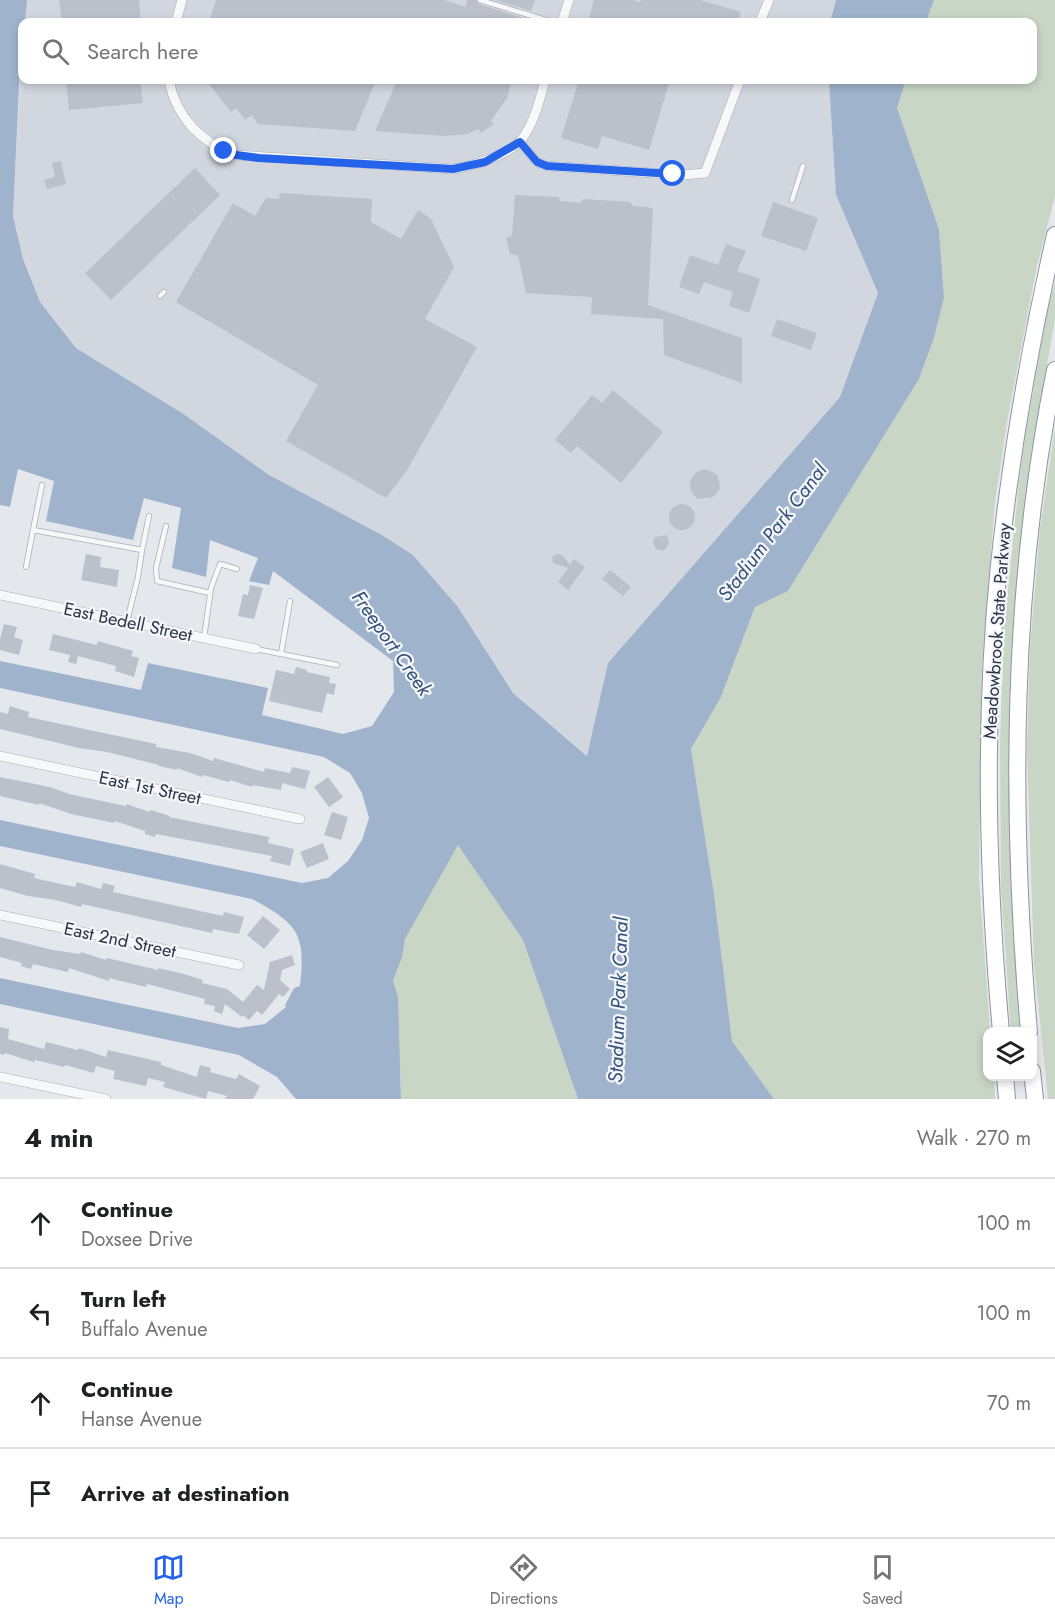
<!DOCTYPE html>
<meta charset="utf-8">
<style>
body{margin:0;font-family:Jost,sans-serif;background:#f6f6f6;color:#202124}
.controls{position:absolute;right:18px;bottom:18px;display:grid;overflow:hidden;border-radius:12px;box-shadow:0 3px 9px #0003}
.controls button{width:54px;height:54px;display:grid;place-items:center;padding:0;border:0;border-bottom:2px solid #e0e0e0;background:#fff;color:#202124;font:30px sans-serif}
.stop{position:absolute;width:18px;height:18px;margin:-14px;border:4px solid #2563eb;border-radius:50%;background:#fff}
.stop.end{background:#2563eb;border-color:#fff;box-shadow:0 2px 6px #0008}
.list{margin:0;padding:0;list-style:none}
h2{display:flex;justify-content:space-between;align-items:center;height:78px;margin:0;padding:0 24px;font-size:26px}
h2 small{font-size:20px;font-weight:400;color:#757577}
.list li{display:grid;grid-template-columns:39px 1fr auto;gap:18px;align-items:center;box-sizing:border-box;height:90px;padding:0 24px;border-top:2px solid #e0e0e0}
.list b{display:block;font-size:22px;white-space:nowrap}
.list p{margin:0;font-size:20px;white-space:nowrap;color:#757577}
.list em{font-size:20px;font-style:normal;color:#757577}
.icon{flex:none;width:33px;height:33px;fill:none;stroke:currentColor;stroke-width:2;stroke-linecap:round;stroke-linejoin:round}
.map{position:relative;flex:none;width:1055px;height:1099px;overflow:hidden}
.search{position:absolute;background:#fff;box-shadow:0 3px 9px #0003;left:18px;right:18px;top:18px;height:66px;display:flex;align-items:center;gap:15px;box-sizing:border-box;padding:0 21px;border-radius:12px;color:#757577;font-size:22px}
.sheet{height:438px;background:#fff}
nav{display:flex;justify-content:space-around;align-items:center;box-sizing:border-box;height:84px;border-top:2px solid #e0e0e0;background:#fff;font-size:16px;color:#757577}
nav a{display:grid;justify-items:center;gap:3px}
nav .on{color:#2563eb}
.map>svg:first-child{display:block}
.built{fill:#d2d6de}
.green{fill:#c9d6c5}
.water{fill:#9fb4cc}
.building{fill:#bbc0ca}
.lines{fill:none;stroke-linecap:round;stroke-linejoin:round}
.service-casing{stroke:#a9aeb7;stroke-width:6}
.minor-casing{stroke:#a9aeb7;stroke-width:10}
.motorway-casing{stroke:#8b94a3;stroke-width:18}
.service{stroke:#f7f8fa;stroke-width:4.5}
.minor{stroke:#f7f8fa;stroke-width:9}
.motorway{stroke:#fff;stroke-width:16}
.route{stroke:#2563eb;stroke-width:8}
.labels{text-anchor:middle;stroke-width:4.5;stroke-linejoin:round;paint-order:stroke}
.street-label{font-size:18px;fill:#2b3445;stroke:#f4f6f9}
.water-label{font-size:20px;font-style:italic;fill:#34527a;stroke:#f4f6f9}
</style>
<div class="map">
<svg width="1055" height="1099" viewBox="0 0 1055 1099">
<rect width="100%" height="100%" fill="#e4e7ec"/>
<path class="built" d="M27,0h809l-6,22h-805z
M22,43v37h807l7,115 42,98 -38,104 -232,266 -20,93 -75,-63 -55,-86 -45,-52 -31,-20 -113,-60 -87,-62 -106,-65 -36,-46 -17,-43 -10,-43z"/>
<path class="green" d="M934,0h121v196l-19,74 -28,146 -13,85 -13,164 -3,214 11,152 -2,1v44l6,1 1,22h-221l-42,-58 -18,-147 -23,-145 30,-52 34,-90 33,-16 131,-212 15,-41 10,-40 -5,-69 -42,-121 9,-28h126v-58h-106z
M1055,282v37l-24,137 -18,171 -4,83 2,180 9,141 -9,1 -10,-145 -1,-141 4,-119 18,-172 24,-139z
M1055,427v672h-7l-14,-135 -7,-213 3,-103 10,-119z
M458,844l65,96 55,159h-177v-17l-8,-101 8,-24 4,-18z"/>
<path class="water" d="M0,0h27l-2,22h-3l-9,194 10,43 17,43 36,46 106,65 87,62 113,60 31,20 45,52 55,86 74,63 21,-93 232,-266 38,-104 -42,-98 -7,-115h77l-9,28 42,121 5,69 -10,40 -15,41 -131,212 -33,16 -34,90 -30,52 23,145 18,147 42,58h-196l-55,-159 -65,-95 -53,94 -3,18 -9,24 5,16 3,102h-105l-19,-22 -38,-22 -239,-51v-26l238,50 27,-4 21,-17 -1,-2 9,-17 6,-2c6,-52 -2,-62 -48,-87l-252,-53v-26l302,63 26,-5 20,-17 14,-21 7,-22 -7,-25 -12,-20 -26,-16 -324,-69v-27l141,29 7,-27 120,25 -6,27 81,19 29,-8 22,-34 -1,-31 -120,-90 -4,14 -20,-4 9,-23 -48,-18 -4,37 -34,-9 9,-60 -37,-10 -11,42 -87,-19 8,-40 -36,-12 -8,38 -10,-2z
M836,0h98l-8,22h-96z"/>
<path class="building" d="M59,0h80l2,22h-79z
M216,0h228l22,7 1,-7h9l3,4 50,16 -1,2h-319z
M495,0h40l-4,11z
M594,0h39l7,2 1,-2h59l41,12 -3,10h-150z
M66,80h74l3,23 -74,7z
M206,80h170l-21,51 -97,-7 -6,-9 -7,5 -9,-12 -5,4z
M397,80h115l-5,18 -16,23 3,3 -13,9 -3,-4 -10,5 -24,2 -69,-5z
M579,80h91l-21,70 -47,-14 -4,13 -37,-11z
M61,161l5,23 -19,5 -3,-9 11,-3 -3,-14z
M195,168l25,27 -109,105 -26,-27z
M280,193l92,6 -1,23 30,17 17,-29 13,9 23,48 -29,52 52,28 -71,125 -20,26 -100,-57 32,-56 -142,-83 57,-99 22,13 11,-18 13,1z
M515,195l44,2 1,4 19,2 5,-4 46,3 3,4 20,2 -5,97 94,33v45l-78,-28 -1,-36 -72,-5 1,-17 -66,-4 -8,-38 -8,-1 -4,-16 6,-2z
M773,202l45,16 -12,33 -45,-15z
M726,244l20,7 -9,20 23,8 -11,34 -20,-7 4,-14 -29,-10 -5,12 -20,-7 11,-32 28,10z
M777,319l40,14 -6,17 -40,-14z
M613,390l50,42 -42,51 -44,-37 -6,7 -16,-13 37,-45 10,8z
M704,469l9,3 4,3 3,10 -1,5 -6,7 -16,2 -6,-8 -1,-10 5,-8z
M669 517a13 13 0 1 1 26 0a13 13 0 1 1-26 0Z
M667,535l2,7 -2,5 -4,4 -7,-2 -3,-7 2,-5z
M86,554l15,3 -1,10 19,3 -2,17 -36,-7z
M557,554l5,1 8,10 4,-6 11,8 -17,23 -10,-8 10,-14 -15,-5 -1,-6z
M610,570l21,17 -8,9 -21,-17z
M250,585l13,3 -9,31 -16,-3 5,-22 5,1z
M4,624l13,3 -3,10 9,3 -4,15 -19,-5v-11z
M53,634l44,11 1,-4 35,10 -2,5 8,2 -5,19 -19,-6 1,-5 -38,-10 -2,8 -8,-2 2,-7 -21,-5z
M296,667l11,3v2l23,5 -1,6 7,1 -2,11 -7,-2 -5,20 -53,-12 7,-31 18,4z
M10,706l19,6 -1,5 128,27v3l34,6 23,8 1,-3 50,14 1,-4 25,5 2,-6 18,4 -5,18 -23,-6 -1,7 -28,-5 -1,2 -22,-7 -1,2 -26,-7 -1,2 -25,-9v2l-18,-4v-1l-52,-13 -28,-4 -79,-19v-17l8,2z
M0,777l50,10 19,7 57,12v-2l24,8 1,-2 19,6 -1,1 100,20 -1,6 26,6 -4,17 -20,-5 2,-5 -116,-22 -1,3 -10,-3v-3l-30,-10 -1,2 -43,-9 -32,-11v2l-39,-9z
M328,777l15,20 -14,10 -15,-20z
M332,812l16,5 -7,23 -17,-5z
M323,843l6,16 -22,9 -7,-16z
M0,864l35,10 -1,4 41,9 2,-5 24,7 2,-6 12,3 -2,6 110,24 1,-4 20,5 -5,17 -26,-5 -1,4 -130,-29 -1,3 -25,-7 -28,-4 -28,-8z
M263,916l17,14 -16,19 -17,-14z
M0,937l53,13 27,4 1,-2 25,8 1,-2 51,12v-2l26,6 19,6 -1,3 25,6 16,13 14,-17 7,5 6,-28 22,-7 3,10 -13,5 -2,10 10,9 -7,8 -4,-3 -17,21 -5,-4 -8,9 -6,-5 -1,2 -17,-13 -3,10 -8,-3 1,-5 -11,-2 1,-5 -58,-15 -1,3 -37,-9v3l-40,-13 -1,4 -35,-8 -2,5 -10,-3 1,-3 -22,-6z
M0,1027l9,2 -1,10 36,10 2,-7 32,8 1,-2 27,9 2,-7 53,12v3l36,12 3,-12 11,3 -1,4 26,7 3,-5 21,12 -7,13h-28l2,-3 -19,-5 -2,8 -43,-12 2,-5 -17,-4 -2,8 -33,-7 2,-8 -19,-5 -2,7 -29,-8 -1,2 -29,-7 -1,2 -29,-9 -1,2 -4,-1z"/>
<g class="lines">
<g class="service-casing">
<path id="service" d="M480,0l72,22
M792,200l11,-34
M160,296l4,-4
M42,485l-9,45 109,20 -4,27 -11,44
M166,526l-10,42 1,13 53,12
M142,550l7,-34
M26,567l7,-37
M204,638l7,-50 9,-24 17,5
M256,649l81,16
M281,654l9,-53"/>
</g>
<g class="minor-casing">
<path id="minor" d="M176,22l6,-22
M562,22l7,-22
M760,22l9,-22
M169,80c7,37 32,63 67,75l217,14c17,-2 58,-15 68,-29 13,-16 19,-41 24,-60
M520,142l17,20 10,4 136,9 22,-2 35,-93
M0,595l256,54
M0,756l300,63
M0,915l239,50
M0,1077l106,22"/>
</g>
<g class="motorway-casing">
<path id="motorway" d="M1001,1032c-14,-155 -18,-312 -2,-467 12,-111 31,-221 56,-330
M1029,1032c-19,-221 -18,-445 26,-662
M1032,1071l3,28
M1005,1076l2,23"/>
</g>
<use href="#service" class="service"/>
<use href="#minor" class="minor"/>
<use href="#motorway" class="motorway"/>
</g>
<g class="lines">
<path class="route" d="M224,151l12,4 23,3 194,11 32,-7 35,-20 17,20 10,4 126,8"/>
</g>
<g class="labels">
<g class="street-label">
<text transform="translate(128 622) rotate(12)" y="6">East Bedell Street</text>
<text transform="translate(997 631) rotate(-86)" y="6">Meadowbrook State Parkway</text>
<text transform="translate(150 788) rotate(12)" y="6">East 1st Street</text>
<text transform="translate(120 940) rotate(12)" y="6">East 2nd Street</text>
</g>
<g class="water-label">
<text transform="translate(772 532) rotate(-53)" y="7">Stadium Park Canal</text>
<text transform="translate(392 643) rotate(55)" y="7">Freeport Creek</text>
<text transform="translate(618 1000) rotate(-88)" y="7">Stadium Park Canal</text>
</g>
</g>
</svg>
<div class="controls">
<button><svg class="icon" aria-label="layers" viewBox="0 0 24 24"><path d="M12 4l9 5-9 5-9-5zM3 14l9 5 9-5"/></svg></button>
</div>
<div class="stop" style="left:673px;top:174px"></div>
<div class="stop end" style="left:224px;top:151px"></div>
<div class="search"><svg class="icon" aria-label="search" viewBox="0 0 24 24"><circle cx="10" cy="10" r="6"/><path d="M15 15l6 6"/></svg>Search here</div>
</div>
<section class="sheet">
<h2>4 min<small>Walk · 270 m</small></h2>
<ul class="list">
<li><svg class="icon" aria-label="ahead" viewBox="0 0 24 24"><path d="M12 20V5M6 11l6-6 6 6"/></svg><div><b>Continue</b><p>Doxsee Drive</p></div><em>100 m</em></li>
<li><svg class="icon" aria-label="left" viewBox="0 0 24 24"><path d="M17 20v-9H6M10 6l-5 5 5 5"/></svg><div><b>Turn left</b><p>Buffalo Avenue</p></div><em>100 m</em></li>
<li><svg class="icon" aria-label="ahead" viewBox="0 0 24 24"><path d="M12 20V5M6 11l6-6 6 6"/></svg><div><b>Continue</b><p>Hanse Avenue</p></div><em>70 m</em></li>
<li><svg class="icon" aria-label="arrive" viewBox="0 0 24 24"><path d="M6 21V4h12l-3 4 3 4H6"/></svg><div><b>Arrive at destination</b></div></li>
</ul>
</section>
<nav>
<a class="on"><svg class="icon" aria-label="map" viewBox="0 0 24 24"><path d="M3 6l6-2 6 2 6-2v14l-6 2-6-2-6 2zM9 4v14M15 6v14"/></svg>Map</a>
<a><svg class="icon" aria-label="directions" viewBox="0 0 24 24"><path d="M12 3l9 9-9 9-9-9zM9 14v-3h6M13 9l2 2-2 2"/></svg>Directions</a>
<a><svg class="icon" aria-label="saved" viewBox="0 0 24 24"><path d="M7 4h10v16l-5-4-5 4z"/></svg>Saved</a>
</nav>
